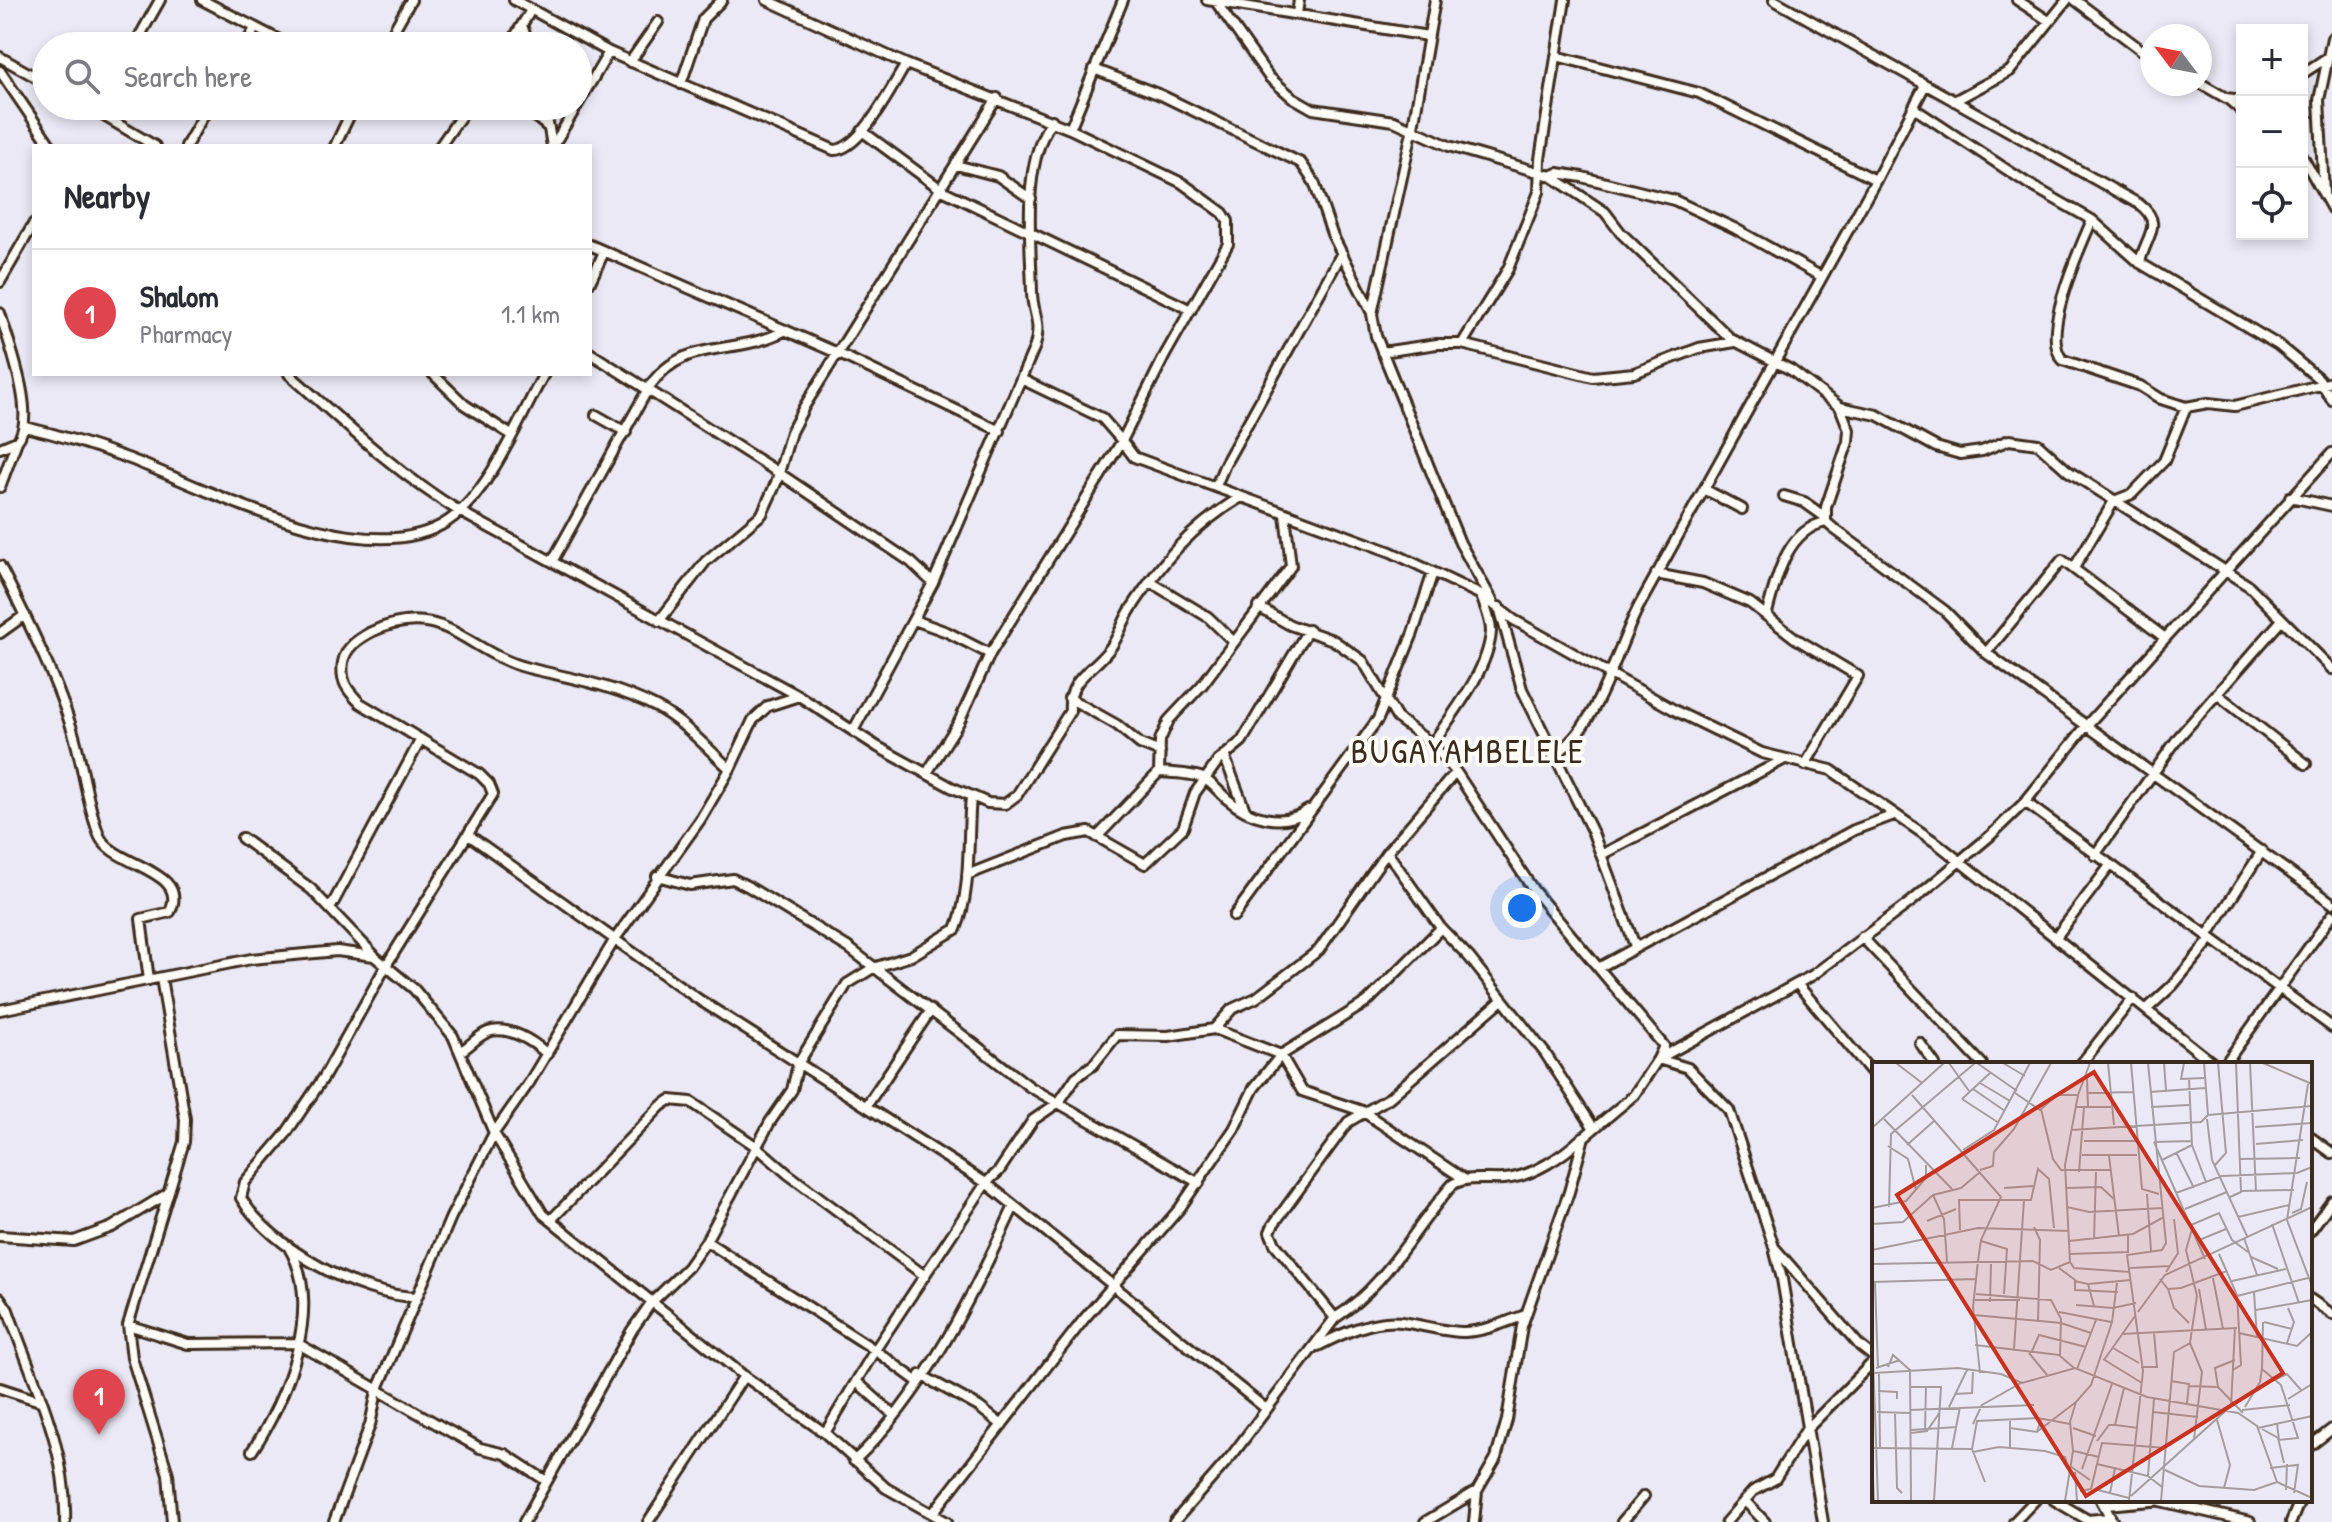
<!DOCTYPE html>
<meta charset="utf-8">
<style>
body{margin:0;font-family:"Patrick Hand",sans-serif;background:#f2f2f3;color:#2b2b33}
.controls{position:absolute;right:24px;top:24px;display:grid;overflow:hidden;border-radius:0px;box-shadow:0 4px 12px #0003}
.controls button{width:72px;height:72px;display:grid;place-items:center;padding:0;border:0;border-bottom:2px solid #e1e1e2;background:#fff;color:#2b2b33;font:40px sans-serif}
.compass{position:absolute;left:2140px;top:24px;width:72px;height:72px;border-radius:50%;background:#fff;box-shadow:0 4px 12px #0003;rotate:302deg}
.you{position:absolute;left:1522px;top:908px;width:28px;height:28px;margin:-20px;border:6px solid #fff;border-radius:50%;background:#1a73e8;box-shadow:0 0 0 12px #1a73e833}
.badge{display:grid;place-items:center;width:52px;height:52px;border-radius:50%;background:#0b8043;color:#fff;font-size:26px;font-weight:700}
.pin{position:absolute;translate:-50% -66px;filter:drop-shadow(0 2px 4px #0008)}
.pin::after{content:'';position:absolute;top:42px;width:28px;height:24px;background:inherit;clip-path:polygon(0 0,100% 0,50% 100%)}
.list{margin:0;padding:0;list-style:none}
h2{display:flex;justify-content:space-between;align-items:center;height:104px;margin:0;padding:0 32px;font-size:34px}
h2 small{font-size:26px;font-weight:400;color:#7c7c81}
.list li{display:grid;grid-template-columns:52px 1fr auto;gap:24px;align-items:center;box-sizing:border-box;height:128px;padding:0 32px;border-top:2px solid #e1e1e2}
.list b{display:block;font-size:30px;white-space:nowrap}
.list p{margin:0;font-size:26px;white-space:nowrap;color:#7c7c81}
.list em{font-size:26px;font-style:normal;color:#7c7c81}
.icon{flex:none;width:44px;height:44px;fill:none;stroke:currentColor;stroke-width:2;stroke-linecap:round;stroke-linejoin:round}
.map{position:relative;flex:none;width:2332px;height:1522px;overflow:hidden}
.search{position:absolute;background:#fff;box-shadow:0 4px 12px #0003;left:32px;top:32px;width:560px;height:88px;display:flex;align-items:center;gap:20px;box-sizing:border-box;padding:0 28px;border-radius:44px;color:#7c7c81;font-size:30px}
.panel{position:absolute;background:#fff;box-shadow:0 4px 12px #0003;left:32px;top:144px;width:560px;height:232px;border-radius:0px}
.map>svg:first-child{display:block}
.lines{fill:none;stroke-linecap:round;stroke-linejoin:round}
.minor-casing{stroke:#3b2a1e;stroke-width:14}
.minor{stroke:#fdfcf7;stroke-width:8}
.labels{text-anchor:middle;stroke-width:8;stroke-linejoin:round;paint-order:stroke}
.quarter-label{font-size:34px;letter-spacing:2px;fill:#3b2a1e;stroke:#fdfcf7}
.inset-road{fill:none;stroke:#a49d9f;stroke-width:2}
.view{fill:#c8321e;fill-opacity:0.15;stroke:#c8321e;stroke-width:4}
.inset-edge{fill:none;stroke:#3b2a1e;stroke-width:4}
</style>
<div class="map">
<svg width="2332" height="1522" viewBox="0 0 2332 1522">
<rect width="100%" height="100%" fill="#eae9f5"/>
<filter id="ink" filterUnits="userSpaceOnUse"><feTurbulence type="fractalNoise" baseFrequency=".0125" numOctaves="2"/><feDisplacementMap in="SourceGraphic" scale="16" xChannelSelector="R" yChannelSelector="G"/><feConvolveMatrix kernelMatrix="1 2 1 2 8 2 1 2 1" color-interpolation-filters="sRGB"/></filter>
<g filter="url(#ink)">
<g class="lines">
<g class="minor-casing">
<path id="minor" d="M202,0l89,46
M514,0l95,52 225,98c27,0 59,-65 72,-86
M767,0l139,64 164,65 112,54 41,30 5,8v23l-63,111 -43,86 12,16 257,95 90,43 33,25 164,92 84,41 69,17 107,74 276,220
M1207,0l221,36
M1435,0l-22,127 -41,187 4,22 84,207 33,59
M1774,0l365,204c27,20 5,34 1,59
M2017,0l32,21
M2075,0l77,58
M1216,2l53,75 23,20 21,12 81,12 55,25 102,30 54,36 16,21 110,106 60,31 49,37 9,23 -1,12 -22,65v15l7,6 112,83 41,42 346,250
M1297,14l2,-14
M522,25l7,21
M134,46l26,-46
M245,46l9,-16
M385,46l26,-46
M509,46l22,-36
M1556,56l143,37 177,87
M0,57l46,26
M630,62l28,-40
M1094,69l69,27 138,67 13,19 18,52 40,79
M0,71l51,75
M2302,74l26,-17
M2200,83l26,15 16,2
M681,84l22,-65 19,-19
M2228,99l14,12
M1954,101l56,-30 57,-71
M578,104l31,-52
M87,106l68,40
M522,106l27,22
M545,106l7,40
M1915,109l112,74 65,37 48,43 138,82 41,34 13,21
M1070,129l53,-129
M862,131l80,59 249,120
M186,146l23,-40
M335,146l19,-40
M440,146l28,-40
M553,146l24,-40
M2302,156l30,53
M956,165l42,11 33,23
M1551,176l7,-3 24,4 92,23 60,28 88,49
M2324,193l-5,-93 13,-62
M2092,220c-12,28 -53,116 -29,140l77,26 21,13 25,8 22,-4 27,3 97,-24
M590,245l245,107 165,79
M0,282l34,-59
M590,282l14,-30
M0,313c8,28 38,105 17,128l-17,7
M1462,344l131,33 41,-4 65,-25 36,-6
M1382,352l55,-8h25l46,-75 31,-77 1,-33 25,-159
M590,353l189,120 132,89 22,21
M289,374c55,49 107,99 170,137l340,185 79,51 73,40 37,16 17,1 12,-9 53,-84c-3,-33 25,-41 41,-64 8,-11 12,-26 20,-38 33,-50 59,-81 110,-112
M433,374l32,31 45,29
M1840,407l37,8 59,32 24,7 22,-3 27,-11 29,4 30,27 181,115 83,83
M596,415l30,17
M25,427c35,8 70,19 105,32 78,30 238,116 318,62 42,-28 72,-104 96,-147
M1216,486l9,-22 117,-211
M0,487l17,-46
M1704,489l38,20
M1784,496l20,6 21,15
M2290,497l42,9
M553,560l96,-173c36,-52 85,-29 137,-57
M0,566c27,53 53,105 72,163 11,34 14,72 27,106 11,31 92,34 71,77l-29,7 8,61
M2074,568l40,-67 18,-7 32,-33 22,-54
M1656,574l47,9 47,20 45,35 63,38 -53,89
M1152,583l56,34 25,24
M1258,607l32,18 43,15 30,21 34,57 35,26 24,28 78,119 130,155 -6,13 30,9 41,42 45,137 86,99 14,11
M1499,607l23,82 71,144 42,113
M1767,613c9,-34 19,-83 59,-91
M914,620l33,12 43,22
M659,621l47,-60 56,-47 14,-31 15,-51 13,-25 193,-309
M0,633l25,-18
M1986,653l76,-93 103,78
M2217,694l89,70
M1069,698l48,27 23,19 20,8
M853,731l80,-148 102,-237c7,-25 -3,-33 -3,-54 -1,-53 -11,-127 20,-172
M1432,744c21,-31 56,-73 59,-112 0,-13 -6,-25 -10,-36
M1224,755l21,55
M1553,756c46,-29 62,-104 86,-150l237,-426 49,-95
M1159,772l1,-32 9,-20 33,-35 89,-119 -6,-52
M927,773l32,-51 31,-68 132,-213 -20,-23 -81,-39
M2025,802l307,225
M470,836l228,163 288,184 279,225
M1097,837l62,-65c14,1 31,1 44,6 8,4 17,15 24,21 22,19 56,29 81,11
M242,838l69,51 63,66
M1387,852l54,76 28,29 76,96 48,74
M1601,855l182,-95
M2095,855l83,-117 103,-117
M967,875l99,-39 23,-4 56,32 38,-36 12,-35 23,-32 24,-20 66,-111
M657,876l33,9 43,-6 16,8 100,61 181,139 169,96
M331,907l90,-168
M1234,916l144,-197 35,-86 20,-61
M2207,936l55,-85
M1862,937l120,127
M2056,937l53,-70
M1600,967l254,-137 40,-15
M161,978l24,141 -1,23 -56,183 4,33 36,116 4,48
M1798,985l76,90
M2147,1009l26,-24 38,-46
M0,1010l251,-51 86,-8 37,5 40,33 39,47 41,97 49,81 201,162 81,57 61,55 61,34
M1214,1029l18,-20 24,-11 63,-48 68,-98 69,-80
M1920,1043l15,21
M461,1051c9,-5 18,-16 27,-19 20,-7 45,9 59,22
M2081,1064l52,-66
M2225,1064l107,-149
M867,1105l64,-95
M2310,1137l22,16
M551,1220l110,-114 9,-6 21,2 66,45 31,27 137,102
M2310,1231l22,-30
M0,1236l74,5 38,-14 55,-33
M706,1241l169,109 42,31
M1775,1252l7,27 41,243
M417,1297c-58,-1 -146,-49 -176,-99l4,-16 40,-47 39,-58 63,-113 106,-170 -4,-10 -10,-10 -119,-71c-13,-13 -20,-22 -17,-41 3,-15 15,-23 28,-30 72,-34 96,21 157,36 46,11 85,17 128,39 28,15 51,41 74,62
M0,1298l8,12c24,69 60,138 57,212
M2310,1299l22,15
M1335,1318l-60,-74 -5,-12 3,-7 75,-103 41,-24 112,-97
M128,1325l60,19 109,-1 145,84 38,21 25,6 40,26
M1318,1346c25,-13 55,-27 84,-24 21,3 42,10 63,10 21,-1 41,-10 60,-17
M921,1375l58,32 23,18
M858,1383l36,32
M0,1388l40,13
M825,1433l50,-83 111,-167 13,-12 34,-51 26,-18 17,-25 17,-12 24,-30 51,1 46,-7 67,26 21,36 60,20 102,68
M2310,1446l22,-17
M252,1451c35,-52 73,-146 36,-205
M854,1461c71,-67 120,-168 160,-255
M2054,1500l34,20 21,-2
M2101,1500l12,22
M1745,1501l20,21
M2160,1501l90,21
M2106,1505l57,-5
M933,1513l151,-194 96,-111 54,-79 20,-41 27,-33 86,-53 74,-74
M334,1522l36,-97 7,-34 74,-174 43,-84 35,-50 86,-144 85,-119 30,-51 23,-49 15,-14 31,-10
M524,1522l108,-192 19,-27 37,-36 18,-26 64,-119 22,-32 6,-26 49,-80 26,-16 38,-12 45,-27c16,-39 11,-90 15,-132
M648,1522l96,-146
M1174,1522l59,-68 102,-136c52,-33 78,-89 118,-134 16,-8 34,-4 51,-5 28,-2 59,-23 79,-42
M1425,1522l52,-31 19,-33 11,-38 15,-94 47,-134 15,-55 50,-42 24,-36 155,-84 99,-74 78,-65 35,-34 62,-77 245,-272
M1474,1522l3,-31
M1622,1522l22,-26
M1726,1522l27,-31 22,-12 31,-49 68,-69
M2014,1522l21,-22
M2291,1522l9,-22"/>
</g>
<use href="#minor" class="minor"/>
</g>
</g>
<g class="labels">
<g class="quarter-label">
<text x="1468" y="763">BUGAYAMBELELE</text>
</g>
</g>
<g transform="translate(1872 1062)">
<rect width="440" height="440" fill="#eae9f5"/>
<path class="inset-road" d="M24,1l26,20M77,1l20,28M105,1l40,28M131,1l22,13M218,1l-12,32 -13,70 5,97 4,6 56,4M236,1l6,62M259,1l11,126 17,5M292,1l2,27M312,1l-3,16 23,-1M378,1l6,128M391,1l49,21M215,16l1,29M317,17l3,66 14,37M108,21l30,18M436,22l-21,136 25,66M101,27l32,22M278,30l55,-4M143,31l25,17 17,-15h21M216,31l45,-1M40,33l89,102 -20,43 -3,21 -5,46 7,66M90,37l37,24M90,37l28,-26M203,45h36M279,45l38,-2M169,47l12,50 8,11h50M336,53l104,-9M12,57l68,70M335,57l5,41 35,76M383,65l57,-4M0,66l72,-65M199,68l130,-8 7,-7 -4,-52M212,79h52M282,80l51,117M282,80l37,-1M384,82l47,-4M35,83l27,-24M16,84l20,13 8,31M91,88l31,-20 36,-67M304,90l18,36M210,93h55M237,94l10,80M368,97l60,-1M290,98l30,-15M343,103l11,-12 -8,-90M108,108l13,-4 1,-14 20,-23 37,-66M207,110l5,-65M132,126l29,-2M195,126l34,-1 14,13M369,129l53,-1M304,131l46,-17 75,-3 15,-6M275,132l4,57M61,133l11,24 3,43M358,135l11,-5 -5,-129M17,145l2,-73 84,-71M195,145l22,5 73,-4M0,146l34,-7 20,-23v-13M313,147l42,-17M420,151l9,-4 6,-27M366,155l51,-12M55,159l29,-12M0,162l31,-2 30,-27 28,-7 19,-16M400,162l27,79M319,163l28,-12 13,27 16,12M162,165l6,13 -2,82M88,168l-1,-30h72l7,-31 11,10 5,49M372,176l13,37M222,177l2,-67M109,179l26,8 -3,45M197,179l64,-7 31,-17M325,179l29,-12M0,188l106,-22 91,3M197,192l59,-2v-18M347,192l18,41 4,70 -8,5M379,195l27,12M0,202l161,-3 18,9 19,-8M187,206l16,12v10l43,2M258,206l40,-2M294,210l12,-19 -4,-34M341,216l10,51M288,217l8,10 13,-1 46,-17M203,219l13,3 6,22M360,219l54,-12M0,220l104,-3M3,220l3,86M216,222l43,-4M296,227l6,19 15,15M327,227l7,41M382,230l3,46M104,232l75,6 10,19 -1,37M365,234l71,-18M103,238h45M118,240l1,-38M204,243l37,3 23,-5M384,248l56,-10M187,250l52,10M266,250l27,-37 147,-68M102,253l87,8 30,10M391,260l-1,47 19,16 17,53 -19,2 -2,-17M392,260l28,7M0,265l6,174M367,271l58,13 15,-14M250,272l115,-6M318,281l12,29 -8,67M415,281l7,-21 -6,-14M103,283l84,10 15,13M241,286l26,15M142,287l10,-149M160,289l7,-16 47,12M157,291l18,22M231,297l39,24M232,298l31,-44M363,298l-20,8 3,19 25,26M16,305l5,-12 18,16M269,305h16l-3,-34M4,306l24,-8M205,307l19,-49M38,309l1,130M2,311l84,-5 43,6 21,9 53,-15 72,29 91,16 19,13 20,56 35,16M7,312l1,73M299,319l18,3 -2,19M316,324l30,1M38,325h31l-7,114M252,326l-9,37 23,3M385,326l30,-14 14,16M6,329l19,1v7M83,332l17,-1 1,-21M282,337l-6,77 14,11M416,337l24,-15M77,345l18,-37M373,345l15,-25 2,-14M38,348l124,-5M370,348l48,-5M5,350l33,1M23,350l2,76 5,5M281,350l45,5M345,358l13,45 -6,23M101,362l9,-19 39,-22M138,366l27,4 4,-13M201,366l23,8M386,366l54,-12M53,367l1,-42M390,367l16,9 6,25M39,368l46,-3M166,369l38,-29M39,371l16,-2 13,-19M225,379l12,-16h6M0,386l100,1M80,386l8,-41M138,387v-30M202,389l25,6M101,390l26,-5 46,4 20,6 3,10M0,396l2,43M225,402l51,12M198,404l20,14M398,406l28,-3 -4,28M210,407l30,-85M293,408l34,16 55,4 23,-8M203,410l2,29M113,420l-13,-33 5,-28 61,-3 32,6M226,428l31,8M414,428l1,-26M208,429l11,-2 11,-46 64,5M238,431l5,-25M259,434l100,-90 4,-78M193,439l8,-50 -3,-29 6,-20 15,-17 21,-63 5,-39M257,439l14,-130 -16,-116 35,-5 4,-7 -18,-180M289,439l13,-149 16,-9 7,-47 -11,-46 6,-21"/>
<path class="view" d="M222,10l189,301 -197,123 -189,-301z"/>
<rect width="440" height="440" class="inset-edge"/>
</g>
</svg>
<div class="controls">
<button>+</button>
<button>−</button>
<button><svg class="icon" aria-label="locate" viewBox="0 0 24 24"><circle cx="12" cy="12" r="6"/><path d="M12 2v4M12 18v4M2 12h4M18 12h4"/></svg></button>
</div>
<svg class="compass" viewBox="-18 -18 36 36"><path d="M0-13l5 13h-10z" fill="#e53935"/><path d="M0 13l5-13h-10z" fill="#7c7c81"/></svg>
<div class="you"></div>
<div class="pin badge" style="left:99px;top:1435px;background:#e0444e">1</div>
<div class="search"><svg class="icon" aria-label="search" viewBox="0 0 24 24"><circle cx="10" cy="10" r="6"/><path d="M15 15l6 6"/></svg>Search here</div>
<section class="panel">
<h2>Nearby<small></small></h2>
<ul class="list">
<li><span class="badge" style="background:#e0444e">1</span><div><b>Shalom</b><p>Pharmacy</p></div><em>1.1 km</em></li>
</ul>
</section>
</div>
